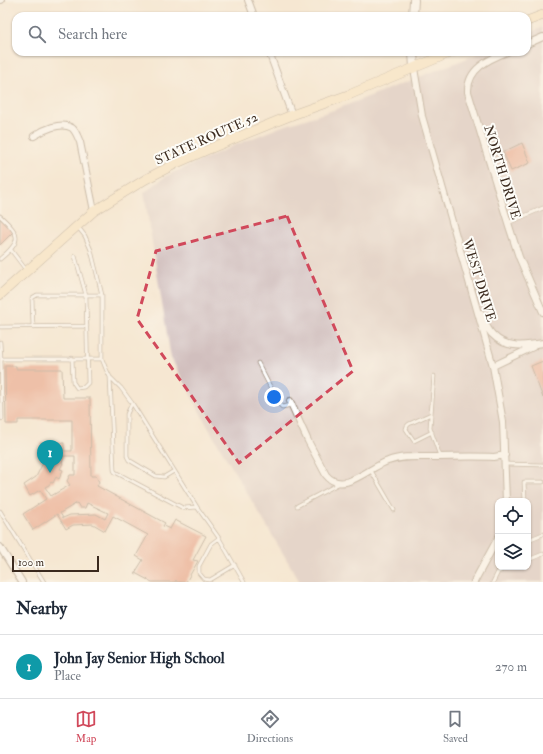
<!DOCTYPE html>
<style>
body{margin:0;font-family:"IM FELL Double Pica",serif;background:#f6f6f7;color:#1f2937}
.controls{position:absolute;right:12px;bottom:12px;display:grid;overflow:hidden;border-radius:8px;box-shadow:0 1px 3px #0004}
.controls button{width:36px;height:36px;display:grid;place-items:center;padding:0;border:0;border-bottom:1px solid #e0e1e3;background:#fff;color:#1f2937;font:20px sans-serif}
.scale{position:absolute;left:12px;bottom:10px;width:87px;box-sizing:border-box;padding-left:4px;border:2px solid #3b2a1e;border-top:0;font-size:11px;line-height:14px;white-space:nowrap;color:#3b2a1e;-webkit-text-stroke:3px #fdfcf7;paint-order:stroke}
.you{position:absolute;left:274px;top:397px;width:14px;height:14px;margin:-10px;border:3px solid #fff;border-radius:50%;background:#1a73e8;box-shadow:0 0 0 6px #1a73e833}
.badge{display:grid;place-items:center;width:26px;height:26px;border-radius:50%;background:#d1495b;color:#fff;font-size:13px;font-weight:700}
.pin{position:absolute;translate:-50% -33px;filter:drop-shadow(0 1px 2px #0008)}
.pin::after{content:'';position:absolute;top:21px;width:14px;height:12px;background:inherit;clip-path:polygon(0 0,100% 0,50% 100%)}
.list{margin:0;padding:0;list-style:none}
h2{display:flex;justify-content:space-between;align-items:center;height:52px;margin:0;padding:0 16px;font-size:17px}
h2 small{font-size:13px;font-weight:400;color:#747a83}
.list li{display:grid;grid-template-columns:26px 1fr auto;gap:12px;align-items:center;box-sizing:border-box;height:64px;padding:0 16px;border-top:1px solid #e0e1e3}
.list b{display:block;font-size:15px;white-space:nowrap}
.list p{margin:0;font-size:13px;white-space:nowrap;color:#747a83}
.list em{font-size:13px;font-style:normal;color:#747a83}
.icon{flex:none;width:22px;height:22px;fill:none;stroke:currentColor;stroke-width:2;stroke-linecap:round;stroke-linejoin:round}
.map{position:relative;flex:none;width:543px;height:582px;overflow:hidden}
.search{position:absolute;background:#fff;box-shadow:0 1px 3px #0004;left:12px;right:12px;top:12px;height:44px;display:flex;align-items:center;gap:10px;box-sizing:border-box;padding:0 14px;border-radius:12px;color:#747a83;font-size:15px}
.sheet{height:116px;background:#fff}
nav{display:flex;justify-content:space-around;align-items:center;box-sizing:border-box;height:56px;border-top:1px solid #e0e1e3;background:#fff;font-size:11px;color:#747a83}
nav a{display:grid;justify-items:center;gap:2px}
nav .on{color:#d1495b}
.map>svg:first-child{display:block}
.industrial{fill:#d1bfbe;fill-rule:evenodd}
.building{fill:#e59176;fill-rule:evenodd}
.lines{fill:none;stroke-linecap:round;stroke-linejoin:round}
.service-casing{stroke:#988878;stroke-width:4.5}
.minor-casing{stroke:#988878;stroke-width:8}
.tertiary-casing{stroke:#988878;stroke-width:10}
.secondary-casing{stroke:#988878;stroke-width:10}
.service{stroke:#fff;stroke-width:3}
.minor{stroke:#fff;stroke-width:6}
.tertiary{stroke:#fff;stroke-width:8}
.secondary{stroke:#fbe7c3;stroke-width:9}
.marked{fill:none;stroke:#d1495b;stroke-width:3;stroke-dasharray:8 5;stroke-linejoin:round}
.labels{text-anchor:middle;stroke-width:4;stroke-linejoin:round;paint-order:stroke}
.street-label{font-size:13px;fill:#3b2a1e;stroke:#fdfcf7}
</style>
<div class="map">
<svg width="543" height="582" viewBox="0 0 543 582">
<rect width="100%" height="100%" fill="#fdfcf7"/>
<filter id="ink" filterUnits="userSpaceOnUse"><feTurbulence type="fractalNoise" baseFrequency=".025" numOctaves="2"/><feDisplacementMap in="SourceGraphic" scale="8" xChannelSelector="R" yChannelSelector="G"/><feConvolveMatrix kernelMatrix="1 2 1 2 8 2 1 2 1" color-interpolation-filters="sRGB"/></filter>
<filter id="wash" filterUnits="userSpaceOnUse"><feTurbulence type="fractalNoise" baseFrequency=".012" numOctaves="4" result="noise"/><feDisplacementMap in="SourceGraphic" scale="16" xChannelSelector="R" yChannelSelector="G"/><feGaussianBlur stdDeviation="0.9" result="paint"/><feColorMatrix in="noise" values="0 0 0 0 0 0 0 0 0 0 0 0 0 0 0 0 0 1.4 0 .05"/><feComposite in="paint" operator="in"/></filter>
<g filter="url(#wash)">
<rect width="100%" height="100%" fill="#f6e7d2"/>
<path class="industrial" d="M543,27v555h-243l-91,-153 -38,-71 -27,-165 22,-17 72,-32 42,-17 57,-18 146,-57h44v-18zM498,501h30v66h-30z"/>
<g id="blocks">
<path class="building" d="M522,143l8,20 -19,8 -8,-19z
M0,218l14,13 -14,14z
M543,361v37l-12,-32z
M5,366h11v3h46l1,29h27l1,78h5l3,6 -2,4 68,37 -2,3 7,3 5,-9 31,16 -13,24 5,1 -12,21h-9l-1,-2 -1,2h-23l-17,-9 8,-13 -7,-4 12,-21 -35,-19 -8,15 -12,-7 -20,1 -7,4 -9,-15 -24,16 -10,-16 23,-15 -6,-9 -10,6 -6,-11 12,-8 11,-22h-6v-12h23v8h8v-31h-54v4h-12zM64,456h11v19h-5l-3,6 3,4 -19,11 -6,-9 4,-2 2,-3 2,1 3,-6 3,2 4,-9 -3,-1 3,-6h-1zM77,503l3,5h5l2,-5 21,10 -3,6 -9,-5 -26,1 -7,3 -3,-5z"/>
</g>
</g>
<g filter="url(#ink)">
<use href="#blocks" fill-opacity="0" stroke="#988878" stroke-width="1"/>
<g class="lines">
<g class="service-casing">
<path id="service" d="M0,216c21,19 22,25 0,43
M508,223l35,-15
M78,227l7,9 6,14 11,45v64l4,10 4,8 11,11 11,15 65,104 22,31 25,44
M11,250l15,20
M75,256l11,39h16
M0,327l87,-1
M33,327l-1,-29 5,-3h49l2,88 -4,4 -7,1 -4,-6 -1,-24
M0,342l1,17h101
M1,359l1,60
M258,363l21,41 3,3 10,-2
M434,376l-4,52 10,28
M110,377l4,93 1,2 68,36 14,-1
M132,403l-5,11v42l2,4 27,16 8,1 10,-6
M431,414l-22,10 -2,2 -1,3 8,12 18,-9
M505,464l38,1
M370,469l24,41
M525,501l-1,-19h19
M297,506l43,-23
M0,511l44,71
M219,538l-8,6 -12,22v7l5,6 6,1 25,-15
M528,540l15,-6
M528,560l15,-6
M493,582l5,-10 12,-5"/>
</g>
<g class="minor-casing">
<path id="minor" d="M0,0h1
M248,0l6,16
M527,44l16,-7
M269,52l23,63
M507,52c-18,7 -40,17 -39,40l41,134 10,31 24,55
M414,68l8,48 71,250 10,56 3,79
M34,136c9,-6 27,-15 38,-8 4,3 6,10 8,14l14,69
M481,313c3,7 6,17 12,22 13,14 33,11 50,8
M493,366l40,-19
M290,401l18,40 18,34c17,21 43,-8 62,-14 13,-5 28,-4 42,-4 21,0 43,-1 64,0l11,-2
M0,547l22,35
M474,582l24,-44"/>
</g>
<g class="tertiary-casing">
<path id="tertiary" d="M413,16l1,-16
M413,52l1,16"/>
</g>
<g class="secondary-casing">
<path id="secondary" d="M527,21l16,-6
M0,295l94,-84 52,-32 29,-15 34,-15 83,-34 59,-21 101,-42"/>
</g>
<use href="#service" class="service"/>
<use href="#minor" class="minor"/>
<use href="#tertiary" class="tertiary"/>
<use href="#secondary" class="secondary"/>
</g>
</g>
<path d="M0 0H543V582H0ZM287,216l66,155 -114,92 -102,-144 19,-68z" fill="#f6e7d2" fill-opacity=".55" fill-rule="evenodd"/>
<path class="marked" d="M287,216l66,155 -114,92 -102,-144 19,-68z"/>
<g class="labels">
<g class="street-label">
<text transform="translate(206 138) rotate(-24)" y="5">STATE ROUTE 52</text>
<text transform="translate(503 172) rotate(73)" y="5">NORTH DRIVE</text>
<text transform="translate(480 280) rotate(73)" y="5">WEST DRIVE</text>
</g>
</g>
</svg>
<div class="controls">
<button><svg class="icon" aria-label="locate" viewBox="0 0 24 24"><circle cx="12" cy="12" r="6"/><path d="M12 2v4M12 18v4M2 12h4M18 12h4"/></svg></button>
<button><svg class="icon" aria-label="layers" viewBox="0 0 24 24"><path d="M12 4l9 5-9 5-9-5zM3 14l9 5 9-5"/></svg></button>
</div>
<div class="scale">100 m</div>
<div class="you"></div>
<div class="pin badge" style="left:50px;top:473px;background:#0f9aa8">1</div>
<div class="search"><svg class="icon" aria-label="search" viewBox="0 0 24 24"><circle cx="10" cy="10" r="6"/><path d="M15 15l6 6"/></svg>Search here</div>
</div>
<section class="sheet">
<h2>Nearby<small></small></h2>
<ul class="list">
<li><span class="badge" style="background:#0f9aa8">1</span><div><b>John Jay Senior High School</b><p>Place</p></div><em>270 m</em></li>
</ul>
</section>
<nav>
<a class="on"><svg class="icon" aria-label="map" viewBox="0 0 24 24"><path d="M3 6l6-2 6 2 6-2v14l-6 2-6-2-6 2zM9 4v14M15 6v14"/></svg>Map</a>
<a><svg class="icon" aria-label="directions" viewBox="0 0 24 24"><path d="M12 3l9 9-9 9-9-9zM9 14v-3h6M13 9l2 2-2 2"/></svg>Directions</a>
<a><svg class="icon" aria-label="saved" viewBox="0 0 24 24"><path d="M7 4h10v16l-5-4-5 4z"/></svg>Saved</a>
</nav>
